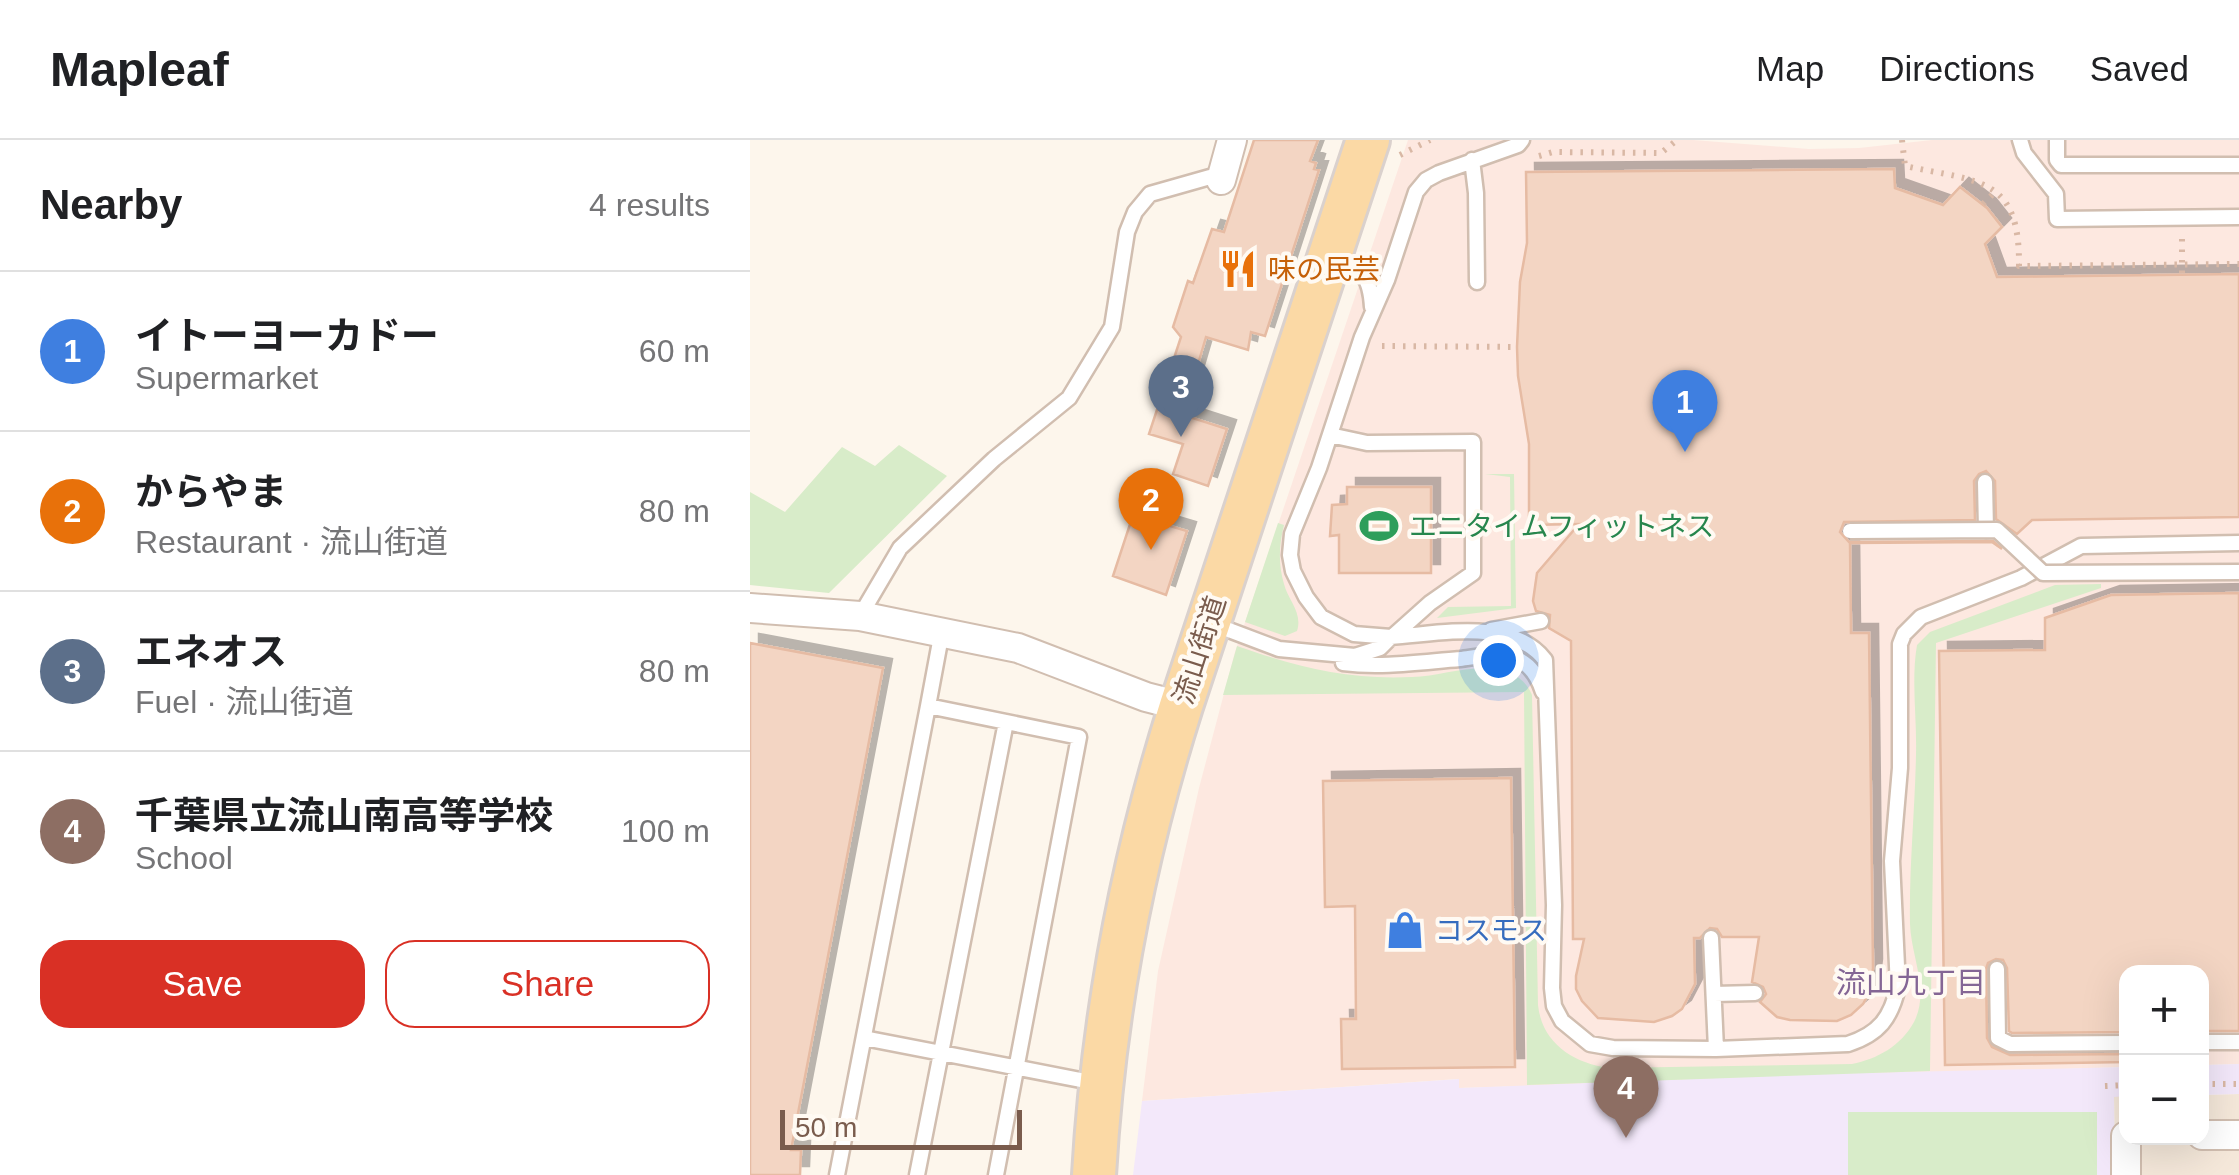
<!DOCTYPE html>
<meta charset="utf-8">
<style>
body{margin:0;font-family:Helvetica,"Noto Sans JP",sans-serif;background:#f6f6f6;color:#202124}
.controls{position:absolute;right:30px;bottom:30px;display:grid;overflow:hidden;border-radius:20px;box-shadow:0 10px 40px #0002}
.controls button{width:90px;height:90px;display:grid;place-items:center;padding:0;border:0;border-bottom:2px solid #e0e0e0;background:#fff;color:#202124;font:50px sans-serif}
.scale{position:absolute;left:30px;bottom:25px;width:242px;box-sizing:border-box;padding-left:10px;border:5px solid #7a5c4d;border-top:0;font-size:28px;line-height:35px;white-space:nowrap;color:#7a5c4d;-webkit-text-stroke:8px #fffaf3;paint-order:stroke}
.you{position:absolute;left:748px;top:520px;width:35px;height:35px;margin:-25px;border:8px solid #fff;border-radius:50%;background:#1a73e8;box-shadow:0 0 0 15px #1a73e833}
.badge{display:grid;place-items:center;width:65px;height:65px;border-radius:50%;background:#d93025;color:#fff;font-size:32px;font-weight:700}
.pin{position:absolute;translate:-50% -82px;filter:drop-shadow(0 2px 5px #0008)}
.pin::after{content:'';position:absolute;top:52px;width:35px;height:30px;background:inherit;clip-path:polygon(0 0,100% 0,50% 100%)}
.list{margin:0;padding:0;list-style:none}
h2{display:flex;justify-content:space-between;align-items:center;height:130px;margin:0;padding:0 40px;font-size:42px}
h2 small{font-size:32px;font-weight:400;color:#757577}
.list li{display:grid;grid-template-columns:65px 1fr auto;gap:30px;align-items:center;box-sizing:border-box;height:160px;padding:0 40px;border-top:2px solid #e0e0e0}
.list b{display:block;font-size:38px;white-space:nowrap}
.list p{margin:0;font-size:32px;white-space:nowrap;color:#757577}
.list em{font-size:32px;font-style:normal;color:#757577}
.actions{display:flex;gap:20px;padding:30px 40px}
.actions a{flex:1;padding:22px 0;border:2px solid #d93025;border-radius:30px;text-align:center;font-size:35px;color:#d93025}
.actions .main{background:#d93025;color:#fff}
.map{position:relative;flex:none;width:1489px;height:1035px;overflow:hidden}
header{display:flex;align-items:center;gap:60px;box-sizing:border-box;height:140px;padding:0 50px;background:#fff;border-bottom:2px solid #e0e0e0}
header strong{font-size:48px}
nav{display:flex;gap:55px;margin-inline-start:auto;font-size:35px}
main{display:flex}
aside{flex:1;background:#fff}
.map>svg:first-child{display:block}
.residential{fill:#f5e8da}
.commercial{fill:#fde8e0}
.education{fill:#f3e8fa}
.green{fill:#d8ecc9}
.building{fill:#f3d5c3;stroke:#e6bba3;stroke-width:2.5;filter:url(#shadow)}
.lines{fill:none;stroke-linecap:round;stroke-linejoin:round}
.service-casing{stroke:#d1beb0;stroke-width:19}
.minor-casing{stroke:#d1beb0;stroke-width:32}
.primary-casing{stroke:#dad1cd;stroke-width:48}
.path{stroke:#d9b8a5;stroke-width:6;stroke-dasharray:2.5 8;stroke-linecap:butt}
.service{stroke:#fff;stroke-width:14}
.minor{stroke:#fff;stroke-width:28}
.primary{stroke:#fbd9a5;stroke-width:42}
.service-bridge-casing{stroke:#d1beb0;stroke-width:19;stroke-linecap:butt}
.service-bridge{stroke:#fff;stroke-width:14}
.labels{text-anchor:middle;stroke-width:8;stroke-linejoin:round;paint-order:stroke}
.food-label{font-size:28px;fill:#c56008;stroke:#fffaf3;text-anchor:start}
.leisure-label{font-size:28px;fill:#27864d;stroke:#fffaf3;text-anchor:start}
.street-label{font-size:28px;fill:#7a5c4d;stroke:#fffaf3}
.shop-label{font-size:28px;fill:#366cbe;stroke:#fffaf3;text-anchor:start}
.neighbourhood-label{font-size:30px;fill:#846695;stroke:#fffaf3}
</style>
<header>
<strong>Mapleaf</strong>
<nav><a>Map</a><a>Directions</a><a>Saved</a></nav>
</header>
<main>
<aside>
<h2>Nearby<small>4 results</small></h2>
<ul class="list">
<li><span class="badge" style="background:#3f7fe0">1</span><div><b>イトーヨーカドー</b><p>Supermarket</p></div><em>60 m</em></li>
<li><span class="badge" style="background:#e8710a">2</span><div><b>からやま</b><p>Restaurant · 流山街道</p></div><em>80 m</em></li>
<li><span class="badge" style="background:#5c6f8a">3</span><div><b>エネオス</b><p>Fuel · 流山街道</p></div><em>80 m</em></li>
<li><span class="badge" style="background:#8d6e63">4</span><div><b>千葉県立流山南高等学校</b><p>School</p></div><em>100 m</em></li>
</ul>
<div class="actions"><a class="main">Save</a><a>Share</a></div>
</aside>
<div class="map">
<svg width="1489" height="1035" viewBox="0 0 1489 1035">
<defs>
<filter id="shadow"><feDropShadow dx="9" dy="-9" stdDeviation="0" flood-color="#0004"/></filter>
</defs>
<rect width="100%" height="100%" fill="#fdf6ec"/>
<path class="residential" d="M1489,954v81h-124l-1,-79h12v42h76v-43z"/>
<path class="commercial" d="M658,0h285l116,9 50,-1 73,-8h307v924l-37,1v-93h-76v95l-667,21 -1,-9 -316,22 16,-130 41,-183 36,-136z"/>
<path class="education" d="M1489,924v30l-37,1v-30z
M1376,927v29l-12,1 1,78h-982l9,-74 317,-22v9l359,-14z"/>
<path class="green" d="M149,305l48,31 -118,117 -79,-8v-93l35,20 57,-65 33,19z
M735,334h29l2,134 -79,10 11,-11 63,-1 -1,-129z
M528,383l6,2c-5,20 -6,39 0,59 4,16 19,29 13,47l-12,5 -40,-14z
M1351,444v4l-165,55 -6,428 -403,14 -3,-393 -301,3 14,-49c60,21 110,34 175,31 27,-1 57,-12 85,-8 15,2 29,11 35,26l6,310c4,38 35,58 71,63l243,-4c25,-5 49,-18 62,-42 16,-31 -3,-66 -4,-98 -1,-58 5,-114 6,-170 1,-36 -5,-74 1,-109l13,-13 125,-47z
M1098,972h249v63h-249z"/>
<path class="building" d="M504,0h64l-8,21 6,2 -2,6 5,1 -54,166 -14,-4 -3,18 -42,-13 -23,78 44,14 -19,57 -35,-12 10,-30 -34,-10 32,-97 -8,-10 15,-46 5,2 19,-54 12,3z
M1144,29l1,19 48,17 17,-18 27,21 15,19 -17,17 12,33 242,-3v243l-207,3 -15,14 -21,-15 -1,-38 -9,-10 -7,3 -5,7 1,39 -131,2 -4,10 9,10 144,-1 9,8 -10,-7 -142,1 1,90h18l4,335 -3,23 -7,13 -12,11 -14,6 -47,-1 -13,-3 -17,-15 6,-8 -3,-7 -11,-5 7,-45h-37l-5,-8 -7,-1 -10,10h-6l1,46 -13,25 -10,7 -18,6 -56,-4 -16,-17 -6,-12v-13l8,-37h-11l-2,-298 -22,-13 1,-13 -14,-4 -3,-10 4,-28 42,-49 -50,1v-81l-11,-68 -1,-29 3,-65 7,-39 -1,-71z
M597,347h84v86h-92v-38l-9,1 2,-31 15,-1z
M383,375l54,16 -21,64 -53,-19z
M1489,453v438h-37v-59h-76v60l-114,1 -3,-2 -2,-63 -4,-8 -7,-1 -8,4 -2,6 1,69 5,9 18,8 116,-1v8l-181,3 -6,-414 106,-1v-32l66,-23z
M0,503l133,25 -92,482h10l-1,25h-50z
M761,638l4,289 -173,2 -1,-50h15l-1,-113 -30,1 -2,-126z"/>
<g class="lines">
<g class="service-casing">
<path id="service" d="M1270,0l4,13 32,41 1,25 182,-2
M1307,0v20l4,5h178
M722,20l4,33 1,89
M584,119c28,12 36,15 38,48
M580,295l37,8 106,-1v131l-43,30 -38,34
M1235,342l1,48
M110,476l40,-68 94,-89 75,-61 43,-71 15,-95 8,-20 15,-18 60,-17 11,3
M463,484l66,25 76,7 25,-8 11,-11 -37,-3 -33,-17 -15,-20 -13,-26 -3,-16 2,-21 27,-66 43,-131 25,-57 29,-88 10,-12 13,-7 79,-28 4,-5
M741,490l50,-9
M641,497c48,-3 121,-20 154,23l9,245 -2,83 2,18 8,15 28,23 23,4 103,1 132,-5c31,-10 43,-26 50,-57l-6,-126 8,-93v-124l4,-10 17,-17 100,-39 60,-32 158,-3
M593,523c39,5 78,-1 117,-4 17,-2 37,-7 54,-1 16,5 24,18 29,34
M178,566l14,-75
M961,798l5,111
M1247,829l1,69 12,6 116,-1
M964,854l41,-1
M114,898l232,45
M1452,902h37
M87,1035l91,-469 151,31 -83,438
M167,1035l89,-453"/>
</g>
<g class="minor-casing">
<path id="minor" d="M471,40l11,-40
M0,468l110,8 158,32 128,49 35,9
M1452,995h37
M1376,1035v-39"/>
</g>
<g class="primary-casing">
<path id="primary" d="M344,1035c9,-158 39,-318 87,-469l187,-566"/>
</g>
<path class="path" d="M1152,0l3,26c74,16 115,10 114,100l220,-2
M650,15l30,-15
M789,16l14,-4 108,1 16,-13
M1233,64l12,-12
M1432,99v35
M632,206l135,1
M1452,944h37
M1355,946l21,-1"/>
<use href="#service" class="service"/>
<use href="#minor" class="minor"/>
<use href="#primary" class="primary"/>
<g class="service-bridge-casing">
<path id="service-bridge" d="M1100,391l147,-1 46,43 196,-1"/>
</g>
<use href="#service-bridge" class="service-bridge"/>
</g>
<defs>
<g id="restaurant-bare" transform="scale(3)"><path d="M-5-6h1v4h1v-4h1v4h1v-4h1v5L-1.5 .5V6h-2V.5L-5-1ZM5-6V6H3V1.5H1.5Q1.5-4 5-6Z" fill="#e8710a" stroke="#fffaf3" stroke-width="2.5" paint-order="stroke"/></g>
<g id="stadium-bare" transform="scale(3)"><path d="M0-5a6.5 5 0 1 0 0 10a6.5 5 0 1 0 0-10ZM-3.5-1.8h7v3.6h-7Z" fill="#2e9e5b" stroke="#fffaf3" stroke-width="2.5" paint-order="stroke"/></g>
<g id="shop-bare" transform="scale(3)"><path d="M-5-2.5h2.3a2.7 3.5 0 0 1 5.4 0H5L5.5 6h-11ZM-1.5-2.5h3a1.5 2.3 0 0 0-3 0Z" fill="#3f7fe0" stroke="#fffaf3" stroke-width="2.5" paint-order="stroke"/></g>
</defs>
<g fill-rule="evenodd">
<use href="#restaurant-bare" x="488" y="129"/>
<use href="#stadium-bare" x="629" y="386"/>
<use href="#shop-bare" x="655" y="790"/>
</g>
<g class="labels">
<g class="food-label">
<text x="518" y="139">味の民芸</text>
</g>
<g class="leisure-label">
<text x="659" y="396">エニタイムフィットネス</text>
</g>
<g class="street-label">
<text transform="translate(449 510) rotate(-72)" y="10">流山街道</text>
</g>
<g class="shop-label">
<text x="685" y="800">コスモス</text>
</g>
<g class="neighbourhood-label">
<text x="1161" y="853">流山九丁目</text>
</g>
</g>
</svg>
<div class="controls">
<button>+</button>
<button>−</button>
</div>
<div class="scale">50 m</div>
<div class="you"></div>
<div class="pin badge" style="left:935px;top:312px;background:#3f7fe0">1</div>
<div class="pin badge" style="left:401px;top:410px;background:#e8710a">2</div>
<div class="pin badge" style="left:431px;top:297px;background:#5c6f8a">3</div>
<div class="pin badge" style="left:876px;top:998px;background:#8d6e63">4</div>
</div>
</main>
